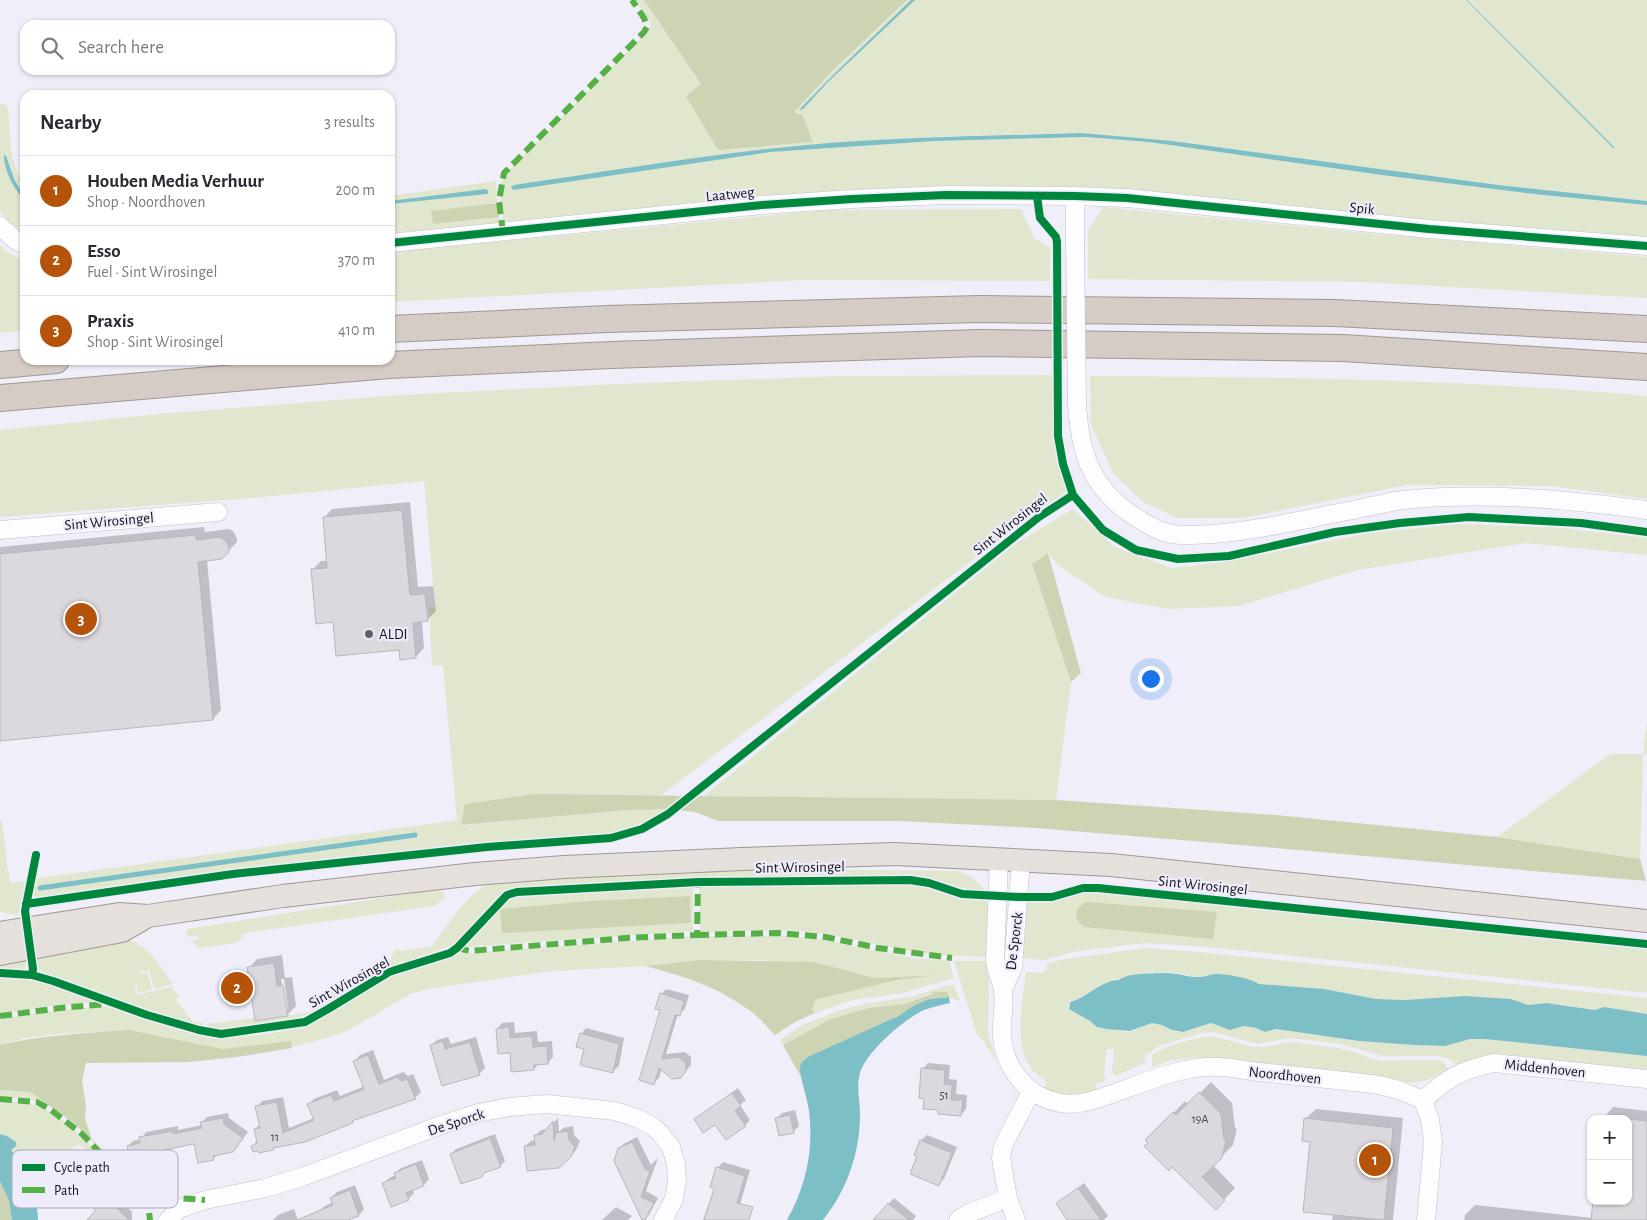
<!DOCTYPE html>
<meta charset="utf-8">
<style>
body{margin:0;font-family:"Alegreya Sans",sans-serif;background:#f2f2f3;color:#2b2b33}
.controls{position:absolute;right:15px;bottom:15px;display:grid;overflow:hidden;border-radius:10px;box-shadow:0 1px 4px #0004}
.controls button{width:45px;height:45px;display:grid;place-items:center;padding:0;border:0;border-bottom:1px solid #e1e1e2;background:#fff;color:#2b2b33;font:25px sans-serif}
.you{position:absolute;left:1150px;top:678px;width:18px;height:18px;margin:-12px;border:4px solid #fff;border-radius:50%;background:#1a73e8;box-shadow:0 0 0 8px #1a73e833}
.badge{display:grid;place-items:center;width:32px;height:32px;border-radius:50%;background:#b45309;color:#fff;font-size:16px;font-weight:700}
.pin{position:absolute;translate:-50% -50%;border:2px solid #fff;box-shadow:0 1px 5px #0006}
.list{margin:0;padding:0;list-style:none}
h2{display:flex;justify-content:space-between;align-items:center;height:65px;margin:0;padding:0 20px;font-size:21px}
h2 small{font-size:16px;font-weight:400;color:#7c7c81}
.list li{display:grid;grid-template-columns:32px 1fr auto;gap:15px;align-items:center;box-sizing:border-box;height:70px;padding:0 20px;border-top:1px solid #e1e1e2}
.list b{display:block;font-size:19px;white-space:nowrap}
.list p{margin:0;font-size:16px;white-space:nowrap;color:#7c7c81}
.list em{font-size:16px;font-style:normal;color:#7c7c81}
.icon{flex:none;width:28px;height:28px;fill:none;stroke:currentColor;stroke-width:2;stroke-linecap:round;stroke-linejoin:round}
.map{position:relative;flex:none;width:1647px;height:1220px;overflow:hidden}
.search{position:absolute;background:#fff;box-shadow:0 1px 4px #0004;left:20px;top:20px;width:375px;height:55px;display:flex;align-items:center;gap:12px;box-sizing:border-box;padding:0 18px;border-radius:15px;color:#7c7c81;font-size:19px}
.panel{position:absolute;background:#fff;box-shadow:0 1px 4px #0004;left:20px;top:90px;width:375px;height:275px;border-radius:15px}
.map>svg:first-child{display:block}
.green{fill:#e1e6ce;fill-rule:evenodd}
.forest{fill:#cdd4b3}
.water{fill:#7dbfc6}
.shadow{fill:#0003;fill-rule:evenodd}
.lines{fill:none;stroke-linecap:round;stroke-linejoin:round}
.stream{stroke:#7dbfc6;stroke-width:5}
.building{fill:#dbd8de;stroke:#bab6bd}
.minor-casing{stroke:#c2c1c8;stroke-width:19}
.major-casing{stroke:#a19893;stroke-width:24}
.highway-casing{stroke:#a19893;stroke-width:28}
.minor{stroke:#fdfcfe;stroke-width:18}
.major{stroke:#e5e0dc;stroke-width:22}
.highway{stroke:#d5ccc5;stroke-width:26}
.minor-bridge-casing{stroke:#c2c1c8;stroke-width:19;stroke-linecap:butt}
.minor-bridge{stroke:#fdfcfe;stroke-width:18}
.quiet{stroke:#55b145;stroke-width:6;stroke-dasharray:12 6;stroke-linecap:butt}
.cycleway-casing{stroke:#eeebfb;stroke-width:11}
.cycleway{stroke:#00873e;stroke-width:8}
.poi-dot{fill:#605f66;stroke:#eeebfb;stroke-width:2}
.labels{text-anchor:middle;stroke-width:4.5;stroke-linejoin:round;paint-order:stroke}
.number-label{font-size:12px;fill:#47464b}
.street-label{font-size:15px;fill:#131217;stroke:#eeebfb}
.poi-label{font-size:15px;fill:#131217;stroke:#eeebfb;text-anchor:start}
.key{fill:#eeebfb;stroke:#acaab7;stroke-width:1}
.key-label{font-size:14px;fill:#131217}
</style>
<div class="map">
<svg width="1647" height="1220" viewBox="0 0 1647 1220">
<rect width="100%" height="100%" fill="#f0eef8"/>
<path class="green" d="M635,0h9l57,84 62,62 50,-4 -11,-28h-6l-1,-3 38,-41 74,-70h4l-79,76 -29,33 26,-28 86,-81h551l147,148 1,-1 -147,-147h180v201l-149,-16 -417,-52 -126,3 -150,9 -55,6 -110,15 -129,20 259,-34 165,-11 151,-4 63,5 233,33 161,20 104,10v32l-84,-4 -237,-21 -166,-20 -67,-4 -136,-1 -112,4 -79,5 -261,27c-4,-6 -6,-33 -4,-41 2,-4 5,-8 7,-11l142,-142 1,-5z
M0,104l7,1 1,3c2,17 1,35 5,51 3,15 12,22 12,37l-10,-15 -9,-25 15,40 4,4v34l-18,-14 -7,-9z
M496,181l1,23 -66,7 2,13 66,-7 1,4 -2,3 -108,10v-30l96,-10 -96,7v-5z
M1103,207l273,27 271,23v41l-283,-16 -276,-3v-48z
M1021,209l13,29 16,10v33l-246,-1 -414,22v-50l437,-42z
M0,245l4,5 21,11v69l-25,3z
M1053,375l3,79 11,37 -55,39 -352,266 -125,-2 -69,10 -4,21 166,-15 40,-1 -27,16 -37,10 -146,10 -208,23 -210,30 -8,-3 1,-16 424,-59 -14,-155 -11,1 -3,-58 6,-1 -11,-126 -173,17 -251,19v-87l159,-16 240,-19 219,-11 225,-8z
M1090,376c186,1 372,3 557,20v103l-97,-13 -143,-1 -164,33h-65l-35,-16 -30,-29 -22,-48z
M1073,509l42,38 57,21 47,-5 150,-30 90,-9 104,4 84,10v17l-121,-12 -168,27 -119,36 -71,3 -62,-12 -47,-31 -11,-13 -16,11 39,118 -15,118 -352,-4 314,-254z
M1647,721v33h-4l-3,105 -143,-22 113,-83h33z
M0,820h2l5,46 4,17 14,-2 -7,34 -18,-3z
M781,869l177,2 14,6 12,12 -2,2 -22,-2 -37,-12 -98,-2 -129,2 -180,10 -17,8 -36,40 -10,10 -75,27 -69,42 -20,7 -65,8 -18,-2 1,-3 48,-6v3l54,-9 13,-8 2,-10 68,-35 -1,-2 5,-8 5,2 30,-4c16,-20 36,-55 60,-64l121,-8z
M805,883l112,1 17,3 25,10 24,2 5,4 2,4 -1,50 -51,-2 -23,-3 -87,-18 -35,-4 -93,2 -1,-47z
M693,886v45l-230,16 39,-44 15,-7zM690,896l1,27 -189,9 -1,-23 88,-8z
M438,889l5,3 2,6 -11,8 -189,27 -8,10 -39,5 -7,-7 7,-1 -1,-4 -9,1 -2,-4 2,-4z
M1082,892l54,3 91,8 420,45v45l-440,-46 -62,-4 -67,8 -35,9 -24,-2 6,-54 6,-3h22z
M696,936h90l39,4 88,18 36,3 5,17 -51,15 -50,7 -38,13 -3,-3 2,-10 83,-20 41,-5 -64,3 -109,-18h-65l-55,6 -94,5 -122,18 -19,5 -61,36 -19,7 -38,10 -1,-6 -68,8 -94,-19 -72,4 -31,4 -26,7v-26l59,-9 50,-4 87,29c28,5 86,0 112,-11 22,-9 39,-24 59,-35 22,-13 46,-20 71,-27v-2l19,-8 15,1z
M121,938c28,5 37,25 52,46l-19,5 -5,-19 -9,2 1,2 6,-2 5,18 -14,3 -2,-10h-1l1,12 39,-9 -3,2 7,9 -3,3 16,21 12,2 -1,4 -77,-23 -81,-30 -8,-6 -2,-15z
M1145,948l54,4 448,46v16l-43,-7 -9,3 -49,-7 -18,2 -17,-6 -46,-3 -60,4 -29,-1 -52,-10 -65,-5c-10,-6 -34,-10 -46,-9 -5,0 -10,2 -15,2 -5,0 -11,-3 -16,-3 -21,-4 -46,0 -65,6l-1,-3v3c-17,0 -30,21 -47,21l-1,8h4l30,20h12v4l1,-3 12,2 6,-1 19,-8h6l18,9 11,-1 24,-8 12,4 21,-1 12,2 9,4 11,-3 82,12 56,4 31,1 25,-7h15l162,17v15l-149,-15 -22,2 -19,7 -8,-6 -12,-3h-54l-43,-12 -50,-6 -33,6 -43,-12 -12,1 -41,12 -17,11 2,6 -31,14 -3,-5 2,-22h-7l-3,26 2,5 -11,5 3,6c-20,4 -36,6 -54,-3l3,-6c-6,-5 -13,-9 -17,-15 -17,-25 -7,-67 -4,-95l16,1 1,-2h3l1,-7 12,-4z
M25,954l1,10 -3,6 -23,-1v-10z
M954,961h35l-1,73 7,23h-2l-10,-17 -6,-5z
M0,978c36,0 66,11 99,24l-41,3 -58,9z
M947,985h7l6,15 -2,1 -9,-4 -1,-5 -20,2 -24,10 -35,4 -39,11 -47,26 -3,-5 22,-15 38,-15 24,-6 50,-8z
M1214,1036l39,11h12l25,-5 48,6 16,4 18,7 9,2 55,-1 6,1 7,9c-30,16 -38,15 -70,6l-181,-19 -26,3 -20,7v-12c17,-11 41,-17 62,-19z
M0,1090l30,2 21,14 -24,-8 -27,-1z
M0,1101c11,0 23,1 34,4 38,12 83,70 111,99l1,7 -66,-67 -51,33 -8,-14 -11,-13 5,-3 1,-5 -12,-8h-4z
M91,1137l57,57v1l-9,-3 -49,-53z"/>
<path class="forest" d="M644,0h263l-74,70 -38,41 1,3h6l11,28 -95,8 -32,-54 15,-12z
M488,204h9l2,13 -66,7 -2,-13z
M1048,553l33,120 -10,9 -39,-118z
M535,794l521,6 220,15 221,22 143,22 6,22 -393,-35 -217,-18 -137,-7h-181l-23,-9 -27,-3 -40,1 -167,15 4,-21z
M690,896l1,27 -189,10 -2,-22 1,-2 88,-8z
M1087,902l130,10 -4,27 -128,-12c-13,-7 -11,-20 2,-25z
M700,960l114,2 60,16 65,-3 -42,5 -82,20 -3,10 3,3 -20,9 -20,13c-7,-7 -14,-16 -22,-22 -34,-26 -67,-36 -108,-47z
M933,992h15l1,5c-27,2 -32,10 -54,20 -29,15 -59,27 -88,41 -7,5 -6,11 -6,19l-18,-32 47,-26 39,-11 35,-4 28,-10z
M129,1030l94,19 68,-8 1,7 -55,9 -48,5 -103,1 -4,18 4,25 -1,13 6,18 -1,2 -16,-16 -44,-31 -30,-2v-45c43,-10 85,-12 129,-15z
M0,1181l9,20 3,19h-12z"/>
<path class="water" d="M911,0h4l-86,81 -26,28 -4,1 33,-34z
M1466,0h1l148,148h-2z
M1081,133l91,8 326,44 149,16v4l-104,-10 -161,-20 -233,-33 -63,-5 -151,4 -165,11 -257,38 -2,-3 3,-2c97,-14 194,-31 292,-40 91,-8 183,-9 275,-12z
M4,155l2,1 9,25 10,15v4c-11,-10 -21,-30 -21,-45z
M486,189l3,3 -2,2 -97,10v-3z
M1164,973c12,-1 26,5 36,4 5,0 10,-3 16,-3 11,0 34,4 43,10l65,5 52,10 29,1 60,-4 46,3 17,6 18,-2 49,7 9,-3 43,7v42l-162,-17h-15l-25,7 -31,-1 -55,-4 -83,-12 -11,3 -9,-4 -12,-2 -14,4 -19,-7 -28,9 -11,-2 -10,-5 -10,-2 -22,8 -24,-2 -9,-2 -7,-6 -21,-12 1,-7c17,-4 31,-22 49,-22 11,-8 32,-6 45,-7z
M949,997l1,6c-9,2 -18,4 -26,7 -20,9 -58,42 -64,63 -4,14 0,27 0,41 0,39 -13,76 -37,106h-36c19,-34 27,-71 22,-109 -1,-11 -9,-33 -9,-42 0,-6 4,-9 8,-12l90,-41 17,-11 15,-6z
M0,1134l7,2 9,6v4l-5,4c18,21 26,42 27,70h-26l-3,-19 -9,-20z"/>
<path class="shadow" d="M410,502l8,85 15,-1 3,25 -9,9 -5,1 2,27 -8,9 -16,-9 -66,-28 -22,-50 9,-9h7l-4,-43 8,-9z
M204,527l1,5 24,-3 5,3 3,7v3l-15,16 -15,2 14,150 -8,9 -213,21v-193z
M282,955l3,23 7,-1 4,29 -9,9 -38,-47 8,-9zM281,979h3l4,30h-2z
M666,989l23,6 -4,14 -7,5 -12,40 19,-2 6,5v8l-10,12 -19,-9 -3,10 -5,5 7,-74v-15z
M514,1022l1,11 22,-2 1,11 14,-1 1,16 -5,6h-8l-6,6 -23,-17 -14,-23 5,-6z
M586,1028l38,10 -5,28 -6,5 -27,-23 -5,-14z
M448,1037l3,7 25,-7 9,31 -6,6 -47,-29 5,-5z
M373,1050l11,30 19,-8 5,4 5,-2 8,18 -6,6 -59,21 -4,3 -77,24 -3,3 -19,-3 4,-5 -2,-12 5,-5 -3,-17 5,-6 21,-4 6,31 25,-10 -5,-14 5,-5 23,-9 3,6 25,-10 -10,-25 5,-6z
M928,1063l22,2 -1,14 8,1 -1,14 11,1 -1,14 -5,6 -21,-6 -15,-11 -2,-29z
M1211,1082l21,21 3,25 2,1 -4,16 -20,20 22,23 -19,20 -58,-79 27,-28 3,4z
M738,1088l8,12 -6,5 10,15 -5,5 -50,-6z
M1613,1107l34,4v109h-183l1,-5 10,-10 118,13 35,-17v-82h-25z
M1316,1109l87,9 -10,102h-61l1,-6 -28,-95z
M795,1110l4,16 -6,6 -17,-13 6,-6z
M228,1113l1,5 19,14 -10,13 -20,9 -5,5 -18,-16 -25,5 2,9 -6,6 -21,-5 -17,-12 5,-5 8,-2 5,-7 32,-6v4l24,-5v-3l5,-5z
M558,1118l1,14 4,-4 10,-2 1,9 6,6 -4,9 -6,6 -45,-10 6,-5 5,-1 -1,-4 6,-6 7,-1z
M495,1134l10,27 -5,5 -14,5 -4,5 -31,-22 5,-5z
M927,1135l30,12 -13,32 -6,5 -19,-28 -3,-2 5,-14z
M637,1137l14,28 7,-7 -12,33 12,7 -9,17 -5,5 -25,-72 6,-5z
M422,1160l7,19 -5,6 -12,4 2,4 -6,6 -25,-15 6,-6 7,-3 -1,-2 6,-5z
M723,1162l27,8 -10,35 -10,15h-27l12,-32 2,-20z
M1084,1183l24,33 -4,4h-35l-12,-16z
M355,1185l9,24 -5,6 -14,5h-22l-4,-9 6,-5 8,-4 -2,-4 6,-6z
M97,1193l13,6 5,-5 17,18v8h-35v-8l-5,-14z
M894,1198l22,18 -3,4h-38z
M616,1207l16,9 -4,4h-26z
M294,1209l4,11h-25l5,-5z"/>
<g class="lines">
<path class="stream" d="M40,888l375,-53"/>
</g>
<path class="building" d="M402,510l8,85 15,-1 3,27 -15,2 3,35 -16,2 -1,-10 -63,6 -3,-34 -17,2 -5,-55 16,-1 -4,-51z
M196,535v5l24,-3 6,4 3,7v4l-7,7 -24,3 15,158 -213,21v-187z
M274,963l3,23 6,-1 5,31 -33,5 -8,-54z
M660,993l24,8 -4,15 -5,-1 -13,44 17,-2 7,6v8l-5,7 -9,1 -13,-11 -5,17 -15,-5 21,-70 -5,-1z
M509,1027l1,11 22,-2 1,11 14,-1 1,18 -14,1v5l-23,2 -1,-19 -12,1 -2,-25z
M580,1033l39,11 -6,29 -33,-8 4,-16 -8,-2z
M443,1041l2,8 25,-7 10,33 -38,11 -12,-41z
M368,1055l11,29 18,-7 4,4 6,-2 9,20 -64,22 1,2 -48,19 -32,6v2l-14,3 -1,-2 -5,1 -2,-6 6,-3 -3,-14 6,-1 -5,-22 22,-4 6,31 31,-13 -7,-16 24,-9 3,6 30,-12 -11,-28z
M921,1068l24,2 -1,14 8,1 -1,15h12l-2,16 -23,-2v-4l-15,-1 1,-10 -5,-1z
M1199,1092l22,22 3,25 2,1 -4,18 -20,19 23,23 -9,10 -44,-43 -3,4 -25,-25 4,-3 -3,-3 28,-28 3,3z
M732,1093l9,13 -6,5 11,15 -20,14 -11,-15 -12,8 -9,-14z
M790,1115l4,18 -15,3 -4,-18z
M223,1118l1,6 19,14 -10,14 -20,4 1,4 -16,3 -4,-19 -30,6 3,14 -21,4 -2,-8 -14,2 -3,-16 13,-3 -1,-6 34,-6v3l29,-6 -2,-6z
M1304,1118l89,10 -9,92 -81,-8 7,-70 -8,-1z
M1628,1119l19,2v99h-56l2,-19h35z
M553,1121l1,20 2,-8 12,-2 1,9 6,7 -4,10 -12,11 -32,3 -3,-25 11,-1 -1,-10 8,-1z
M490,1138l11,29 -17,6 -2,4 -21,7 -11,-30z
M920,1140l32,13 -13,33 -29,-12 7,-18 -3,-1z
M632,1142l13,27 5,2 -9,26 13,6 -9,17h-3l-28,-59 4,-13z
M416,1164l8,22 -18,7 3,7 -18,7 -9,-24 14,-5 -2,-5z
M716,1167l29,9 -8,27 16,4 -4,13h-45l10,-31 -4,-2z
M1078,1188l23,32h-34l-11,-17z
M350,1190l9,26 -11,4h-51l36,-15 -3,-7z
M90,1198l14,6 4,-5 21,21h-42l8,-9z
M888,1203l21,17h-36z"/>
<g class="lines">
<g class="minor-casing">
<path id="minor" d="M1075,196v46
M0,226l15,14 10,5
M390,243l372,-38 90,-6 94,-4 129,1 52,2 302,31 218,17
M1077,404c3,46 12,80 51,108 10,7 21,14 33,19 16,6 35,4 52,3 49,-4 97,-16 145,-25 15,-3 30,-7 44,-9 82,-8 164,-1 245,10
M0,530l218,-18
M999,859l-4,100c0,12 7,21 8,33 2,15 -2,30 -1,45 4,44 45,77 88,64 36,-10 79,-32 116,-34 17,-2 36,3 53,5 40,4 80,8 120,13l20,5 24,10 7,20 3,22 -7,78
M1003,990l10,-23 8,-107
M1423,1100c26,-23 38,-30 71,-37l153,16
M1008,1198l8,22
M168,1220l11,-11 26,-9 60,-12 37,-11 142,-53 34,-11 31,-6 37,-3 69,7 24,8 13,7 8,7 11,14 5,17 1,17 -3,18 -11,21
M958,1220l9,-6 41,-16 -7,-40 2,-12 28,-54"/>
</g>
<g class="major-casing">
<path id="major" d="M0,933l119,-19 29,2 135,-20 192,-22 89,-7 178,-8 153,-5 216,11 536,56
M0,954l122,-23 26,-15"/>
</g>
<g class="highway-casing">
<path id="highway" d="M390,329l217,-10 372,-10 356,4 312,16
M0,365l56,-5
M0,398l389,-33 222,-10 369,-12 363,5 304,19"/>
</g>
<use href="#minor" class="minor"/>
<use href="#major" class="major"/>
<use href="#highway" class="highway"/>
<g class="minor-bridge-casing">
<path id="minor-bridge" d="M1075,242l2,162"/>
</g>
<use href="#minor-bridge" class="minor-bridge"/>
<path class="quiet" d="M503,232l-4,-31 5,-28 140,-141 3,-5 -3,-9 -12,-18
M697,935l80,-2 49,4 52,11 74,10
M457,948l13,3 156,-13 71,-3 1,-53
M0,1016l60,-8 47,-4
M0,1099l37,3 14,8 31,24 66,69 2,17
M148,1203l29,-5 28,2"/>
<g class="cycleway-casing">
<path id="cycleway" d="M1037,196l3,22 16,19 1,5 1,194 5,28 10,31 30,35 33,20 42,9 51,-3 106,-24 65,-9 69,-6 112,6 66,9
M390,243l372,-38 90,-6 94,-4 129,1 52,2 302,31 218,17
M26,904l207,-30 254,-27 124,-9 31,-9 26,-15 371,-297 34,-22
M0,973l32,2 21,6 94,34 52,15 22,4 84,-12 23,-13 61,-37 61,-19 7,-5 50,-53 10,-3 181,-10 212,-2 19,3 33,11 57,3h33l31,-9h15l549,56
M32,975l1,-6 -8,-58 11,-56"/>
</g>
<use href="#cycleway" class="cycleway"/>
</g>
<circle class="poi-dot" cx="369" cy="634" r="5"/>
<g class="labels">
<g class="number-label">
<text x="944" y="1099">51</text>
<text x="1200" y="1123">19A</text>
<text x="275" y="1141">11</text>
</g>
<g class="street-label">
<text transform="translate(730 194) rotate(-6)" y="5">Laatweg</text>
<text transform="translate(1362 208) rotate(6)" y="5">Spik</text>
<text transform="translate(109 521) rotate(-5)" y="5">Sint Wirosingel</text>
<text transform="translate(1010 524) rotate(-38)" y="5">Sint Wirosingel</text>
<text transform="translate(800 867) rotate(-1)" y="5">Sint Wirosingel</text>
<text transform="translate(1203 885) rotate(6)" y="5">Sint Wirosingel</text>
<text transform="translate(1014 941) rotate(-83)" y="5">De Sporck</text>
<text transform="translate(349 982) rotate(-29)" y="5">Sint Wirosingel</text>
<text transform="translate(1545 1068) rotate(6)" y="5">Middenhoven</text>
<text transform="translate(1285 1075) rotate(6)" y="5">Noordhoven</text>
<text transform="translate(456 1122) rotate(-18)" y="5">De Sporck</text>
</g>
<g class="poi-label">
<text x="379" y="639">ALDI</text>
</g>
</g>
<rect x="12" y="1150" width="166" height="58" rx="8" class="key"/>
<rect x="22" y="1164" width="23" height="7" fill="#00873e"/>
<rect x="22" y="1187" width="23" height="6" fill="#55b145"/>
<g class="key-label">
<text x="54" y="1172">Cycle path</text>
<text x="54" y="1195">Path</text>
</g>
</svg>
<div class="controls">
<button>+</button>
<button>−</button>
</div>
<div class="you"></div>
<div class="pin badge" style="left:1375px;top:1160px">1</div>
<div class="pin badge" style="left:237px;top:988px">2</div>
<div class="pin badge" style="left:81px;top:619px">3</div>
<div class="search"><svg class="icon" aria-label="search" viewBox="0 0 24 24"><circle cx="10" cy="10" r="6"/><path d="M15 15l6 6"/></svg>Search here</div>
<section class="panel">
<h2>Nearby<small>3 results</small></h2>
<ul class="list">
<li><span class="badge">1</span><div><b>Houben Media Verhuur</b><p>Shop · Noordhoven</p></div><em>200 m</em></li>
<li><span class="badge">2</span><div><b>Esso</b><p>Fuel · Sint Wirosingel</p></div><em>370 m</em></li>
<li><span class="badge">3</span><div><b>Praxis</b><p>Shop · Sint Wirosingel</p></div><em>410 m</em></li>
</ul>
</section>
</div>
